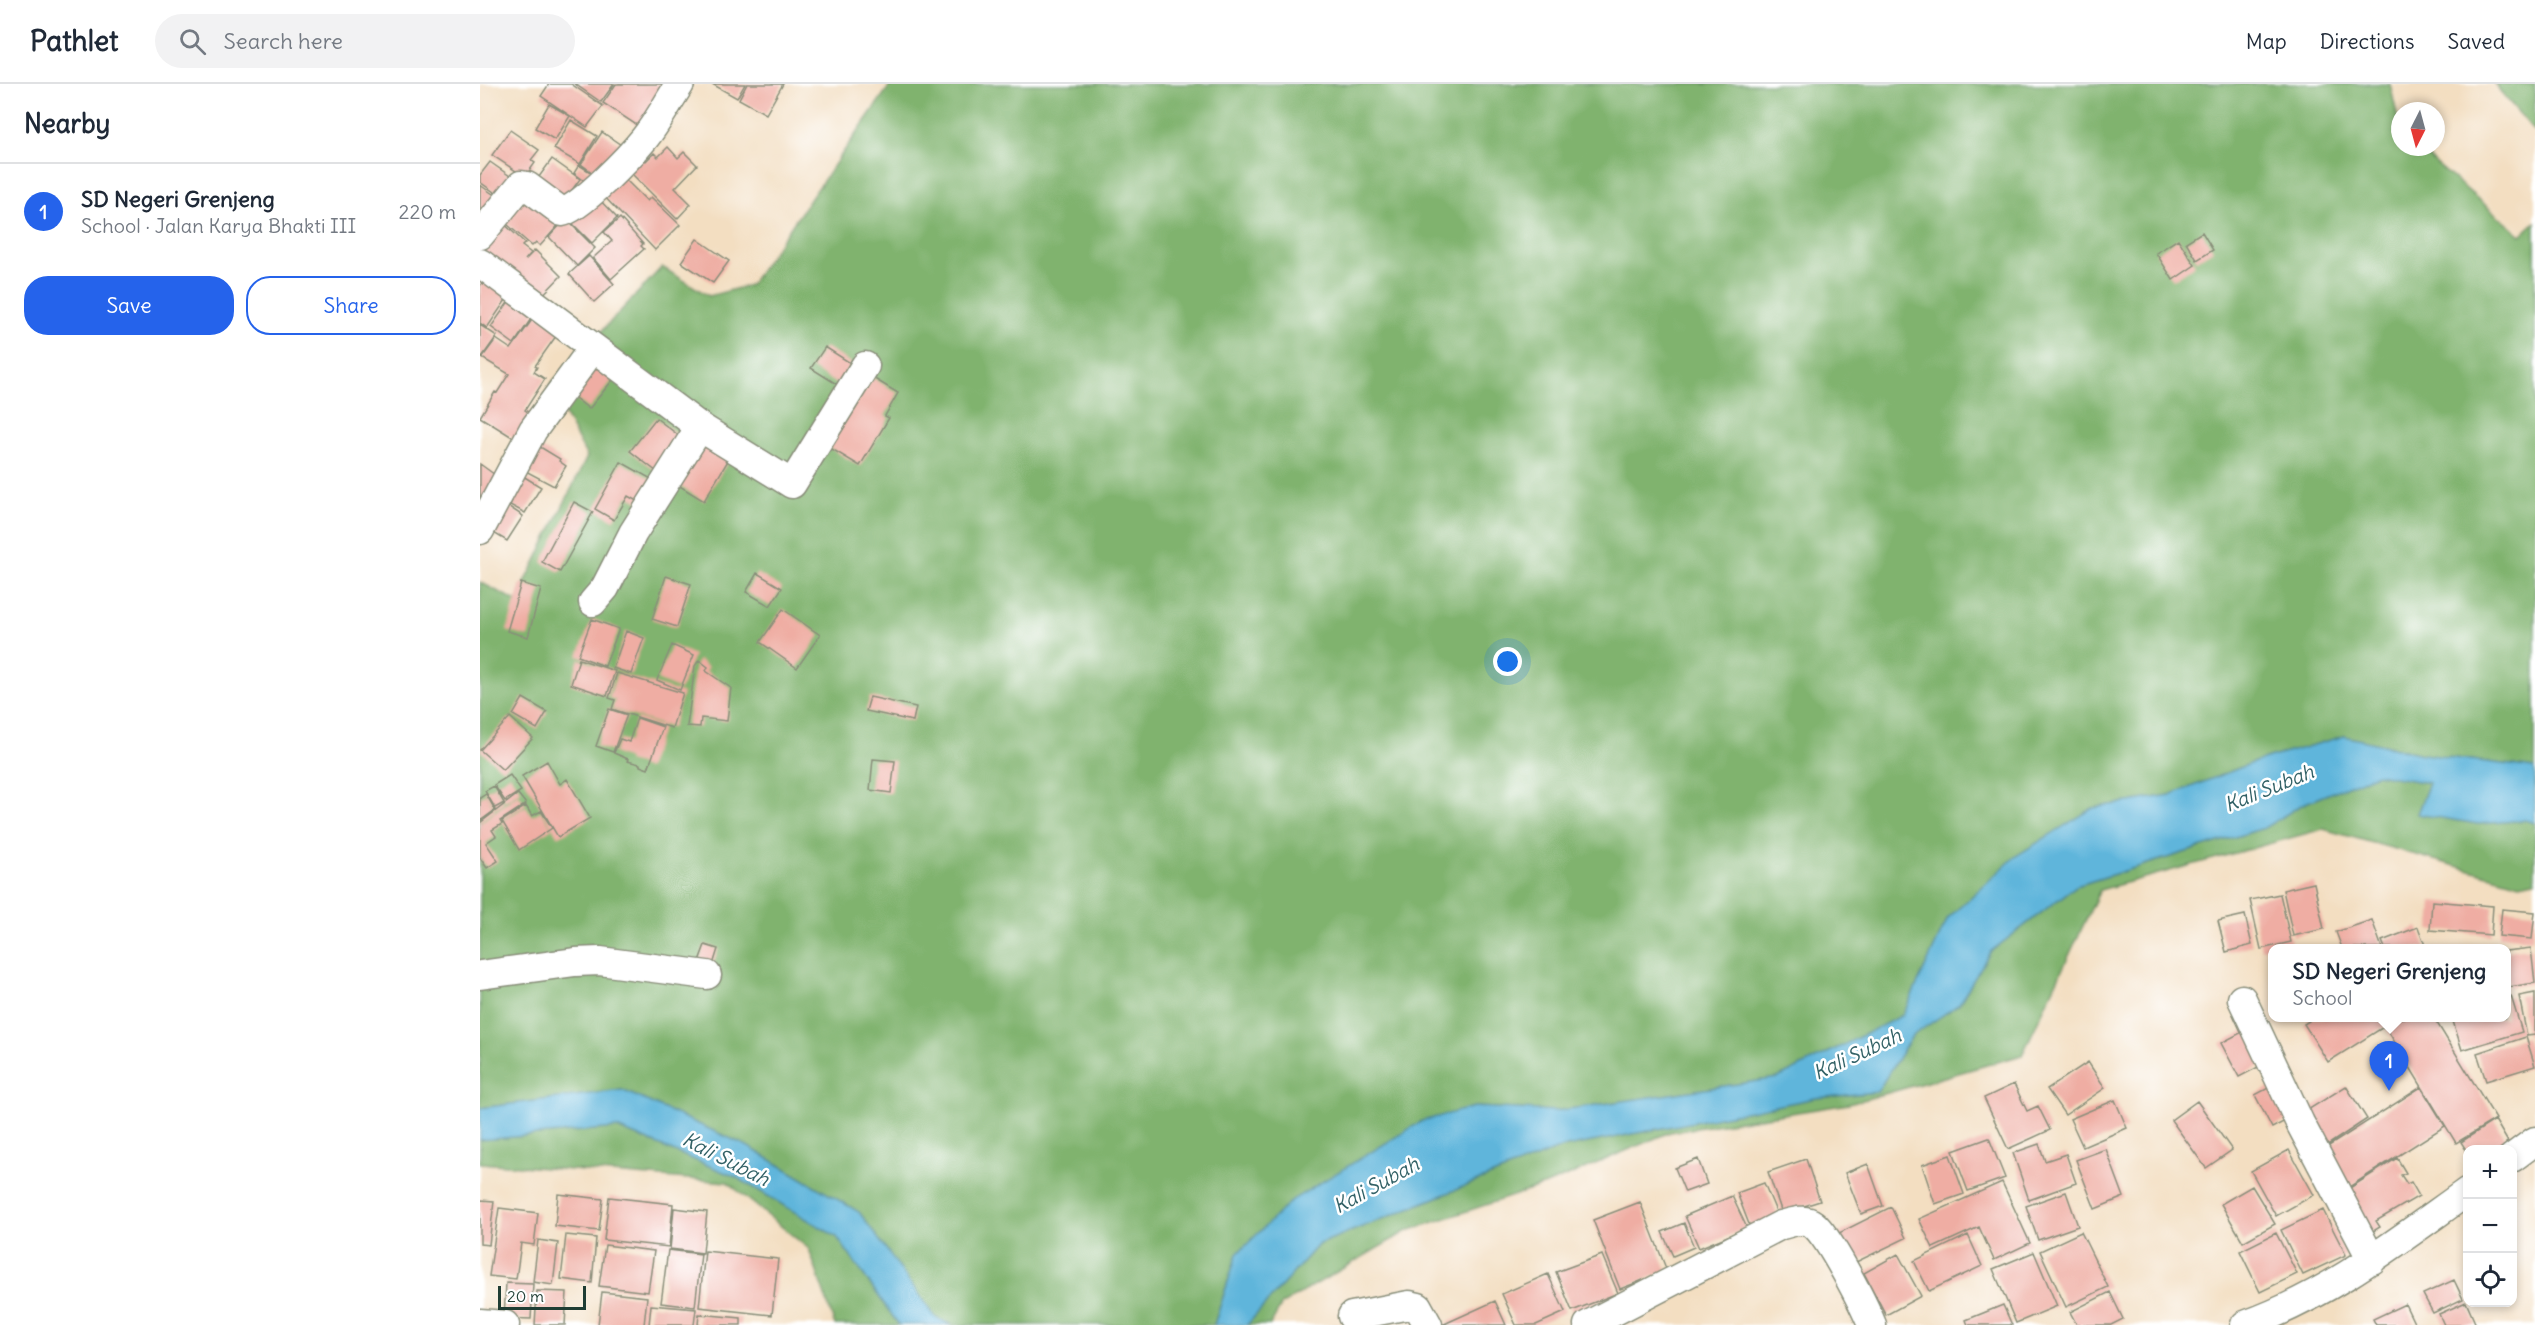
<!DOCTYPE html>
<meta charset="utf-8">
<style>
body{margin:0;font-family:Delius,sans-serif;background:#f2f2f3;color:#1f2937}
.controls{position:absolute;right:18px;bottom:18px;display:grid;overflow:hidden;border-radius:12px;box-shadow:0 3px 9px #0003}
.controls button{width:54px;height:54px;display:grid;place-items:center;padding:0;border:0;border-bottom:2px solid #e0e1e3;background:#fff;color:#1f2937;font:30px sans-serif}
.compass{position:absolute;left:1911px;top:18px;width:54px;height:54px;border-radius:50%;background:#fff;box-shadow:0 3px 9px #0003;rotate:186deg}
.scale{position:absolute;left:18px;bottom:15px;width:88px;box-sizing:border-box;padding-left:6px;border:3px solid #1f3d34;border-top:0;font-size:16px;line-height:21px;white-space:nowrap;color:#1f3d34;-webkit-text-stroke:4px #fff;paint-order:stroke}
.you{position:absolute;left:1028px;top:578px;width:21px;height:21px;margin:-15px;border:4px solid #fff;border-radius:50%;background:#1a73e8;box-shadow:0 0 0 9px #1a73e833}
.badge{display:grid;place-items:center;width:39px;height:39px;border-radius:50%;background:#2563eb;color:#fff;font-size:20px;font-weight:700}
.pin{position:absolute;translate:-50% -50px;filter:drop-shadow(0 2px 3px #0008)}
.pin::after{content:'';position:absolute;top:32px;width:21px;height:18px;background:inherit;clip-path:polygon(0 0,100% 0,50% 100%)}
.popup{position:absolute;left:1788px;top:860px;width:243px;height:78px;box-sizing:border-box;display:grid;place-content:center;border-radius:12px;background:#fff;filter:drop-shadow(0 2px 4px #0005);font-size:20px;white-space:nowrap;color:#747a83}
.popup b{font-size:22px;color:#1f2937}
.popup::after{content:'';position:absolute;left:50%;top:100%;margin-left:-12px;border:12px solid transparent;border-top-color:#fff}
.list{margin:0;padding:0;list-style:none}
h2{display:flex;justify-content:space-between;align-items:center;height:78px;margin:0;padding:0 24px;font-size:26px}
h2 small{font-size:20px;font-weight:400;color:#747a83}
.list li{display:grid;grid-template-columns:39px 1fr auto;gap:18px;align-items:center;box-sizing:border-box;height:96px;padding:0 24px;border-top:2px solid #e0e1e3}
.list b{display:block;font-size:22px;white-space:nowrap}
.list p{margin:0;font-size:20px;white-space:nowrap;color:#747a83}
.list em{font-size:20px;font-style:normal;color:#747a83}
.actions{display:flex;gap:12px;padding:18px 24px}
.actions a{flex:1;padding:14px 0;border:2px solid #2563eb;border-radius:24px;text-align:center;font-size:21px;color:#2563eb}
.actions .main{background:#2563eb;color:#fff}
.icon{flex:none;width:33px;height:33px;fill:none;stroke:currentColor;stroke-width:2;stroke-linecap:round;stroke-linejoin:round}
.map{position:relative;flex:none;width:2055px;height:1241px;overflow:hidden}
header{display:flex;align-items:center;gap:36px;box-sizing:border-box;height:84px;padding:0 30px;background:#fff;border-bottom:2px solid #e0e1e3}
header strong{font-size:28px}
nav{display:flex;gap:33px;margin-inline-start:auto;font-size:21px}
.search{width:420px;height:54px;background:#f2f2f3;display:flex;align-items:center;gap:15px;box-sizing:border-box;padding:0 21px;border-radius:33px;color:#747a83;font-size:22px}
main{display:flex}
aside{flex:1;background:#fff}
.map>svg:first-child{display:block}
.forest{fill:#80b36e;stroke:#507851;stroke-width:1.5}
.water{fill:#5fb5db;stroke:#3f7988;stroke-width:1.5}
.building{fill:#efada3}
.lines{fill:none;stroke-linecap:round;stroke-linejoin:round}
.street-casing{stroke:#898e7a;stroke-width:31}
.street{stroke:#fff;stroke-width:28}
.labels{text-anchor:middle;stroke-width:5;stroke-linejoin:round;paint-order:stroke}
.water-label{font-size:20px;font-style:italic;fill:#326166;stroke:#fff}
</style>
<header>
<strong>Pathlet</strong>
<div class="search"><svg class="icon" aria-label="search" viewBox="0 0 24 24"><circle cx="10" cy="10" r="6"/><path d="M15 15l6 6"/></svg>Search here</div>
<nav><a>Map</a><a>Directions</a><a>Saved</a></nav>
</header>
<main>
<aside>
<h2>Nearby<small></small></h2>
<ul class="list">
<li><span class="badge">1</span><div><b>SD Negeri Grenjeng</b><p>School · Jalan Karya Bhakti III</p></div><em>220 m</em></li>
</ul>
<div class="actions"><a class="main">Save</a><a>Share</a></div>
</aside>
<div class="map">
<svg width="2055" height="1241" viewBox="0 0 2055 1241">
<rect width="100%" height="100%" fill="#fff"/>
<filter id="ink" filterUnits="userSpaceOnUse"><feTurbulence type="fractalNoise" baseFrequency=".0167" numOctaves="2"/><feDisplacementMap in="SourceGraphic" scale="12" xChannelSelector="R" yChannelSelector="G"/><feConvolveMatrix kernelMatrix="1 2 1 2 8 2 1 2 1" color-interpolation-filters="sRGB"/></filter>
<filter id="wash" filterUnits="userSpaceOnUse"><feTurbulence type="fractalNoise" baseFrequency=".008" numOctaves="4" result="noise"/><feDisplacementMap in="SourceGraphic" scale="24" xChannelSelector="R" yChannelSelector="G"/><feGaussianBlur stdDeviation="1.35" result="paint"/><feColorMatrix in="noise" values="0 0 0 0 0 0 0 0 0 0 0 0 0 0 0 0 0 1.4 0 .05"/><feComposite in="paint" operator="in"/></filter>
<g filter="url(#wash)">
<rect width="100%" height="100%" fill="#f3dec1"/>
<path class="forest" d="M411,0h1499l10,43v20h16l105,88 14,-13v546l-113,-14 -78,-18 -89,26 -85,33 -77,13 -145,110 -45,97 -125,63 -222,33 -82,-4 -237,147 -23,71h-262l-16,-7 -77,-106 -112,-66 -125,-56 -142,18v-526l36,19 71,-144 -37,-71 112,-119 47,29 41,-11z
M2014,0h41v48z
M1897,690l52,9 -12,31 61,10 49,-4 8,3v58l-15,3 -197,-55 -223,61 -78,165 -173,49 -179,28 -124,53 -139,46 -125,73 -12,21h-23l72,-81 242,-96 255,-50 61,-6 35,-56 47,-32 31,-52 86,-66 188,-58 39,-24z
M137,1044l119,49 101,60 62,88h-64l-26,-76 -82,-67 -247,-19v-23z"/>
<path class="water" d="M1864,652l78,18 113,14v55l-9,-3 -48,4 -61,-10 12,-31 -52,-9 -74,30 -39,24 -188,58 -86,66 -31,52 -47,32 -35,56 -61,6 -255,50 -242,96 -72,81h-33l23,-71 55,-54 130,-79 52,-14 82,4 222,-33 125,-63 45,-97 68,-62 77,-48 77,-13 85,-33z
M142,1006l125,56 112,66 77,106 16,7h-53l-62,-88 -101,-60 -119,-49 -137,12v-32z"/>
<g id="blocks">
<path class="building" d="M69,0h22l32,22 -16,21 -46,-31z
M95,0h39l-13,18z
M136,0h55l-30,44 -38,-25z
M232,0h33l-8,14z
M267,0h36l-17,30 -27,-15z
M69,20l21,12 -15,24 -20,-12z
M91,36l26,16 -17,28 -26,-15z
M30,46l29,20 -8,10 4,3 -10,14 -33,-22z
M122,48l22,15 -24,31 -19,-14z
M188,63l10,11 6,-6 13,13 -22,23 16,16 -14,15 -54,-54 14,-14 9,10 8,-8 4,4z
M72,75l28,20 -19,26 -28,-20z
M10,78l27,19 -13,18 -24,-17v-7z
M99,81l18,11 -7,9 -16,-12z
M139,89l28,28 4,-4 29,28 -25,25 -55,-58z
M0,101l20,14 -20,27z
M45,106l38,30 -23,26 -4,-4 -4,4 -32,-28z
M114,110l23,24 -25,25 -24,-24z
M140,134l23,26 -2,2 3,3 -33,30 -18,-21 19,-17 -8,-9z
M86,135l29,29 -18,18 -28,-29z
M21,137l24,22 -3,3 9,7 -6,7 10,-10 26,26 -25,26 -56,-51v-7z
M1722,148l11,18 -16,10 -11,-18z
M217,155l32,22 -16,22 -32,-21z
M1698,155l17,26 -22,15 -17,-27z
M109,172l25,28 -20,18 -25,-28z
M7,191l25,16 -25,37 -7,-5v-37z
M34,210l23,16 -23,34 -23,-17z
M57,229l24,16 -26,37 2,1 -3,5 11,7 -20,31 7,5 -15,25 -37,-23 15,-25 2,1 12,-19 -27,-16 14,-19 15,10z
M0,241l17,11 -15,21 -2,-1z
M345,263l27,17 -14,21 -27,-17z
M114,275l22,17 -27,33 -19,-15z
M393,294l25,15 -13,23 4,2 -29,48 -35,-21z
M176,334l31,24 -26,33 -31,-24z
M226,355l23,20 -25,42 -26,-16z
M52,358l28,17 -1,2 7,5 -12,20 -36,-19z
M141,378l34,19 -13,23 -14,-8 -14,24 -19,-11z
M0,380l22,16 -22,22z
M43,392l18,11 -16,26 -15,-8 2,-4 -3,-3z
M94,418l19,10 -33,60 -18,-10z
M23,419l20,13 -16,25 -20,-12z
M277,489l25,15 -12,18 -24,-14z
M186,492l25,8 -14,43 -25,-8z
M41,499l20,6 -13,48 -21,-6z
M303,525l37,26 -23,33 -37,-26z
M112,535l27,10 -14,37 -27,-10z
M146,547l18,7 -13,36 -18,-6z
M192,561l22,10 -14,35 -23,-10z
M99,575l36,12 -8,25 -36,-12z
M219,576l9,7 -2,4 25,17 -4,33 -26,-3 -1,9 -13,-1 8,-60z
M137,589l66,20 -11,35 -60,-19 3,-9 -6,-2z
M390,613l46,10 -3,14 -47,-10z
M43,614l24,14 -10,17 -24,-14z
M129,625l18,6 -14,37 -17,-6z
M30,633l23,21 -30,32 -23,-20z
M157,634l26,9 -15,42 -8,-3v-2l-13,-3 1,-2 -14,-6 6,-14 9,3z
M393,675l22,2 -4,32 -21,-3z
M67,677l13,23 7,-5 23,39 -32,19 -36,-61z
M30,691l11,16 -16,10 -11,-16z
M14,702l10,17 -9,5 -10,-17z
M6,710l9,16 -15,11v-23z
M38,710l8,10 -26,17 2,3 -10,6 4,6 -10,7 12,18 -11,7 -7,-10v-35z
M46,722l6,10 9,-5 11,17 -33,22 -17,-29z
M1834,799l10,46 -31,7 -10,-46z
M1800,810l11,48 -30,7 -11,-49z
M1952,817l61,5 -2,29 -61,-5z
M2022,825l33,3 -3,27 -33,-3z
M1765,831l7,30 -26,7 -8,-31z
M1892,836l10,28h-40l-6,-16z
M1938,843l8,21h-41l-3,-7z
M225,861l13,4 -5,16 -14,-4z
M2051,864l4,35 -26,4 -3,-36z
M2055,909v42l-8,1 -8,-40z
M2031,912l11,36 -60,18 -10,-32h54v-20z
M1828,934h79l1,2 4,-2h42l62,101 -40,24 -71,-117 -57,36 -24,-38 5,-3z
M1770,944l18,34 -29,15 -18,-34z
M2046,953l9,29 -49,15 -9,-28z
M1608,978l17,26 -40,27 -18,-26z
M1534,1000l13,27 11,-5 12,24 -42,19 -24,-51z
M1794,1001l17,33 -19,10 -17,-33z
M1866,1002l21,33 -47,31 -14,-39z
M1941,1003l24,39 -99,63 -25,-38z
M1635,1016l12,28 -44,19 -13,-28z
M1717,1017l35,49 -26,18 -35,-48z
M2015,1036l13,22 -2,1 2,2 -4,5h-36v3l-7,-11z
M1509,1054l16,40 -37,13 -15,-40z
M1559,1060l6,17 21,-7 10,29 -47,17 -16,-47z
M1626,1065l18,48 -29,12 -19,-49z
M1809,1066l25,45 -38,21 -25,-45z
M1470,1071l14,39 -29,10 -13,-39z
M1917,1074l9,15 -5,2 6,9 4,-2 8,14 -43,25 4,6 -10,6 -25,-42z
M1218,1075l9,25 -22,8 -10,-24z
M1326,1075l14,42 -38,12 -14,-41z
M1388,1080l15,42 -22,8 -16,-41z
M1522,1098l28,61 -36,17 -15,-33 -46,21 -14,-29z
M1284,1099l16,38 -28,11 -15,-39z
M1772,1102l23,38 -32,18 -22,-38z
M1586,1108l12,34 -40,14 -12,-34z
M78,1110l45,5 -4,32 -44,-5z
M1252,1112l15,32 -48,20 -14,-32z
M129,1113l64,7 -4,43 -65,-7z
M0,1116l14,1 -5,44 -9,-1z
M1160,1118l27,69 -47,18 -27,-69z
M1411,1123l15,31 -54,26 -15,-30z
M19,1124l39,5 -4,32 -13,-2 -5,36 -27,-3z
M194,1124l33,4 -4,41 -33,-4z
M1843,1126l23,45 -43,20 -22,-45z
M1204,1139l10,24 -21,9 -11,-24z
M1601,1148l27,55 -42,20 -26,-56z
M1796,1149l21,41 -37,18 -20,-41z
M86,1151l30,3 -4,45 -31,-4z
M1488,1151l14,31 -53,25 -15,-30z
M58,1156l20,3 -5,42 -20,-3z
M125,1161l49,6 -6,41 -49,-6z
M188,1166l33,4 -6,53 -34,-4z
M225,1167l73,8 -6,56 -73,-8z
M1554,1168l23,54 -41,17 -23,-54z
M1418,1170l23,42 -35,19 -22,-42z
M1122,1171l16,38 -46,18 -16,-39z
M1068,1190l17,38 -29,13h-20l-14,-31z
M1974,1196l9,19 -30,14 -10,-19z
M26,1199l27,1 -2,35 -27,-1z
M57,1207l30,1 -2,33h-30z
M122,1208l45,5 -3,28h-46z
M1630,1208l13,27 -12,6h-34l-7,-13z
M1015,1217l11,24h-64z
M1986,1218l10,23h-32l-5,-11z
M1925,1220l10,21h-39l-3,-6z
M171,1221l45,4 -2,16h-45z
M1523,1221l9,20h-44l-2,-5z
M219,1230l42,4v7h-43z"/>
</g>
</g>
<g filter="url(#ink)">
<use href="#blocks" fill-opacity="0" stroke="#898e7a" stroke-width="1.5"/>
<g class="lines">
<g class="street-casing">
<path id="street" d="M0,151l41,-50 6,1 35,26c18,-3 69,-57 82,-73 14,-17 24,-37 36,-55
M0,179l220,164 92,57 73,-118
M0,446l53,-100 60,-82
M113,518l12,-14 28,-55 67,-106
M0,891l95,-13 25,-1 107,14
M1762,915l58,124 72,137
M2032,1074l23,-17
M872,1232l57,-11 9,2 10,18
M0,1239l25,2
M1108,1241l193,-100c10,-2 23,-8 32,-1 16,12 51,81 59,101
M1765,1241c86,-31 150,-82 223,-134"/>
</g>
<use href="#street" class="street"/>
</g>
</g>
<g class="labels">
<g class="water-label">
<text transform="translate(1789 704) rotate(-22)" y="7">Kali Subah</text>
<text transform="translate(1377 970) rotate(-25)" y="7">Kali Subah</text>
<text transform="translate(246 1075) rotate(27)" y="7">Kali Subah</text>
<text transform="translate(896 1101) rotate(-29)" y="7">Kali Subah</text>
</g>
</g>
</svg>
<div class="controls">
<button>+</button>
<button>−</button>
<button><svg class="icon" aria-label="locate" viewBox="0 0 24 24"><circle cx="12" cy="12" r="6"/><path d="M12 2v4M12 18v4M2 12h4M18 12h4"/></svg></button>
</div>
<svg class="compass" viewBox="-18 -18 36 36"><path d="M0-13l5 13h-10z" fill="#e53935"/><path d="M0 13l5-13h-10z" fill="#747a83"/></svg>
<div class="scale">20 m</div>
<div class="you"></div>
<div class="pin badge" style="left:1909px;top:1007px">1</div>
<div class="popup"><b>SD Negeri Grenjeng</b>School</div>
</div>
</main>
